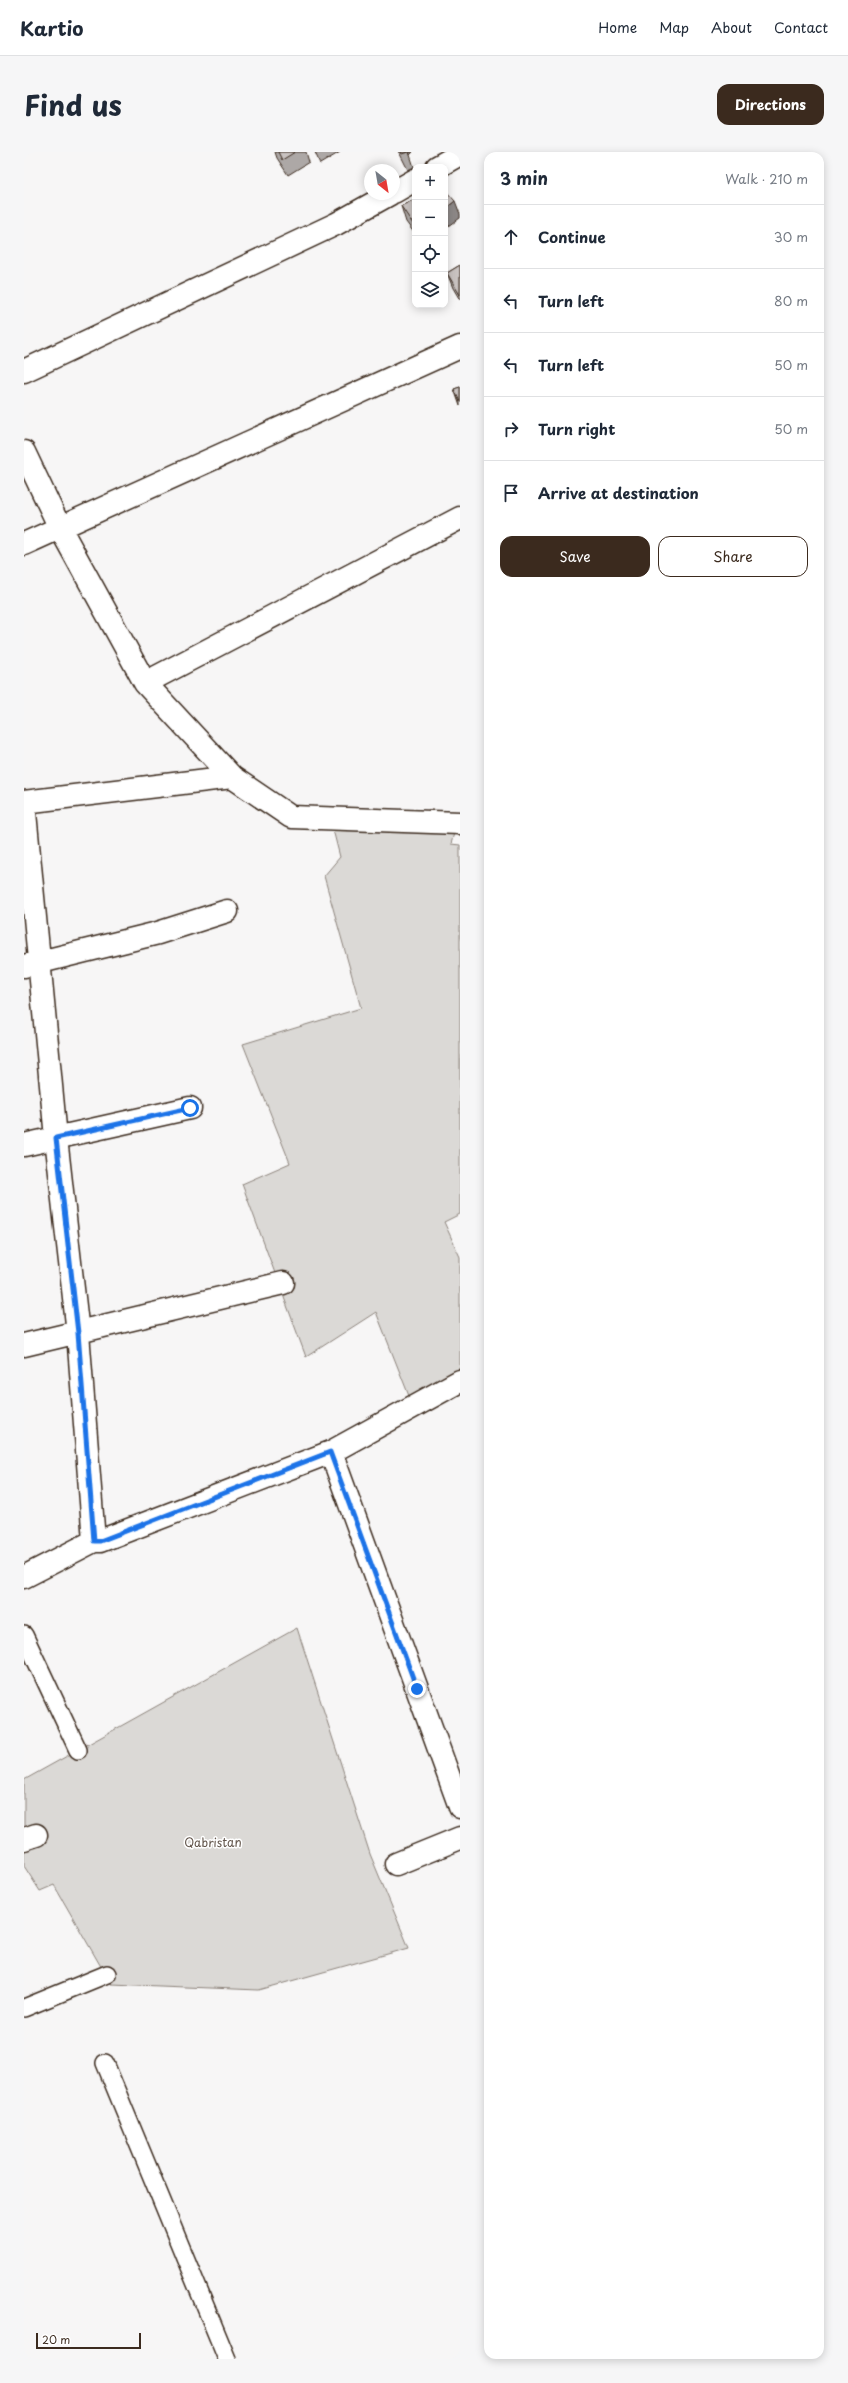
<!DOCTYPE html>
<meta charset="utf-8">
<style>
body{margin:0;font-family:"Playpen Sans",sans-serif;background:#f6f6f7;color:#1f2937}
.controls{position:absolute;right:12px;top:12px;display:grid;overflow:hidden;border-radius:8px;box-shadow:0 2px 10px #0003}
.controls button{width:36px;height:36px;display:grid;place-items:center;padding:0;border:0;border-bottom:1px solid #e0e1e3;background:#fff;color:#1f2937;font:20px sans-serif}
.compass{position:absolute;left:340px;top:12px;width:36px;height:36px;border-radius:50%;background:#fff;box-shadow:0 2px 10px #0003;rotate:149deg}
.scale{position:absolute;left:12px;bottom:10px;width:105px;box-sizing:border-box;padding-left:4px;border:2px solid #3b2a1e;border-top:0;font-size:11px;line-height:14px;white-space:nowrap;color:#3b2a1e;-webkit-text-stroke:3px #fff;paint-order:stroke}
.stop{position:absolute;width:12px;height:12px;margin:-9px;border:3px solid #1a73e8;border-radius:50%;background:#fff}
.stop.end{background:#1a73e8;border-color:#fff;box-shadow:0 1px 4px #0008}
.list{margin:0;padding:0;list-style:none}
h2{display:flex;justify-content:space-between;align-items:center;height:52px;margin:0;padding:0 16px;font-size:17px}
h2 small{font-size:13px;font-weight:400;color:#747a83}
.list li{display:grid;grid-template-columns:26px 1fr auto;gap:12px;align-items:center;box-sizing:border-box;height:64px;padding:0 16px;border-top:1px solid #e0e1e3}
.list b{display:block;font-size:15px;white-space:nowrap}
.list em{font-size:13px;font-style:normal;color:#747a83}
.actions{display:flex;gap:8px;padding:12px 16px}
.actions a{flex:1;padding:9px 0;border:1px solid #3b2a1e;border-radius:12px;text-align:center;font-size:14px;color:#3b2a1e}
.actions .main{background:#3b2a1e;color:#fff}
.icon{flex:none;width:22px;height:22px;fill:none;stroke:currentColor;stroke-width:2;stroke-linecap:round;stroke-linejoin:round}
.map{position:relative;flex:none;width:436px;height:2207px;overflow:hidden;border-radius:12px}
header{display:flex;align-items:center;gap:24px;box-sizing:border-box;height:56px;padding:0 20px;background:#fff;border-bottom:1px solid #e0e1e3}
header strong{font-size:19px}
nav{display:flex;gap:22px;margin-inline-start:auto;font-size:14px}
.intro{display:flex;align-items:center;justify-content:space-between;box-sizing:border-box;height:96px;padding:0 24px}
h1{margin:0;font-size:28px}
.button{padding:10px 18px;border-radius:12px;background:#3b2a1e;color:#fff;font-size:14px;font-weight:700}
main{display:flex;gap:24px;padding:0 24px}
aside{flex:1;background:#fff;border-radius:12px;box-shadow:0 2px 10px #0003}
.map>svg:first-child{display:block}
.green{fill:#dbd9d6;stroke:#8b827a}
.lines{fill:none;stroke-linecap:round;stroke-linejoin:round}
.service-casing{stroke:#3b2a1e;stroke-width:20}
.minor-casing{stroke:#3b2a1e;stroke-width:25}
.service{stroke:#fff;stroke-width:17}
.minor{stroke:#fff;stroke-width:22}
.wall{fill:#ada8a6;stroke:#3b2a1e}
.shaded-wall{fill:#8d8887;stroke:#3b2a1e}
.building{fill:#c9c3c1;stroke:#3b2a1e}
.route{stroke:#1a73e8;stroke-width:5}
.labels{text-anchor:middle;stroke-width:3;stroke-linejoin:round;paint-order:stroke}
.park-label{font-size:12px;fill:#63564c;stroke:#fff}
</style>
<header>
<strong>Kartio</strong>
<nav><a>Home</a><a>Map</a><a>About</a><a>Contact</a></nav>
</header>
<div class="intro"><h1>Find us</h1><a class="button">Directions</a></div>
<main>
<div class="map">
<svg width="436" height="2207" viewBox="0 0 436 2207">
<rect width="100%" height="100%" fill="#f7f6f6"/>
<filter id="ink" filterUnits="userSpaceOnUse"><feTurbulence type="fractalNoise" baseFrequency=".025" numOctaves="2"/><feDisplacementMap in="SourceGraphic" scale="8" xChannelSelector="R" yChannelSelector="G"/><feConvolveMatrix kernelMatrix="1 2 1 2 8 2 1 2 1" color-interpolation-filters="sRGB"/></filter>
<g filter="url(#ink)">
<path class="green" d="M306,666l127,4 -6,22 9,1v369l-16,8 16,35v120l-49,24 -35,-89 -70,45 -64,-173 48,-21 -47,-119 118,-36 -37,-132 16,-19z
M273,1476l73,226 39,94 -150,42 -148,-6 -57,-99 -14,6 -16,-25v-86z"/>
<g class="lines">
<g class="service-casing">
<path id="service" d="M0,1483l54,115
M0,1856l83,-34
M81,1911l122,296"/>
</g>
<g class="minor-casing">
<path id="minor" d="M413,15l23,-13
M370,40l21,-12
M0,219l312,-147 54,-30
M0,300l36,76 85,155 87,94
M0,392l436,-197
M121,531l315,-165
M0,650l32,336 22,195 16,208
M0,650l208,-25 59,40 169,6
M0,814l134,-33 69,-22
M0,993l166,-37
M0,1193l259,-62
M307,1300l129,355
M0,1425l70,-36h6l231,-89 129,-71
M0,1687l12,-4
M372,1712l64,-26"/>
</g>
<use href="#service" class="service"/>
<use href="#minor" class="minor"/>
</g>
<path class="wall" d="M251,0h31l3,10 -21,13 -11,-17z
M291,0h25l-20,12z
M375,0h14l-3,3 4,12 -6,3z
M391,47v35l-9,-12 -5,-16z
M436,113v35l-7,-12 -6,-15z
M436,235v19l-6,-17z"/>
<path class="shaded-wall" d="M385,0h4l-3,3z
M431,49l5,13v4l-15,11v-20z"/>
<path class="building" d="M254,0h17l-13,8z
M377,0h7l-6,2z
M421,38l10,11 -10,8z
M391,47v28l-14,-21z
M436,113v30l-13,-22z
M436,235v15l-6,-13z"/>
</g>
<g class="lines" filter="url(#ink)">
<path class="route" d="M166,956l-134,30 22,195 16,208h6l230,-89 87,237"/>
</g>
<g class="labels">
<g class="park-label">
<text x="189" y="1695">Qabristan</text>
</g>
</g>
</svg>
<div class="controls">
<button>+</button>
<button>−</button>
<button><svg class="icon" aria-label="locate" viewBox="0 0 24 24"><circle cx="12" cy="12" r="6"/><path d="M12 2v4M12 18v4M2 12h4M18 12h4"/></svg></button>
<button><svg class="icon" aria-label="layers" viewBox="0 0 24 24"><path d="M12 4l9 5-9 5-9-5zM3 14l9 5 9-5"/></svg></button>
</div>
<svg class="compass" viewBox="-18 -18 36 36"><path d="M0-13l5 13h-10z" fill="#e53935"/><path d="M0 13l5-13h-10z" fill="#747a83"/></svg>
<div class="scale">20 m</div>
<div class="stop" style="left:166px;top:956px"></div>
<div class="stop end" style="left:393px;top:1537px"></div>
</div>
<aside>
<h2>3 min<small>Walk · 210 m</small></h2>
<ul class="list">
<li><svg class="icon" aria-label="ahead" viewBox="0 0 24 24"><path d="M12 20V5M6 11l6-6 6 6"/></svg><div><b>Continue</b></div><em>30 m</em></li>
<li><svg class="icon" aria-label="left" viewBox="0 0 24 24"><path d="M17 20v-9H6M10 6l-5 5 5 5"/></svg><div><b>Turn left</b></div><em>80 m</em></li>
<li><svg class="icon" aria-label="left" viewBox="0 0 24 24"><path d="M17 20v-9H6M10 6l-5 5 5 5"/></svg><div><b>Turn left</b></div><em>50 m</em></li>
<li><svg class="icon" aria-label="right" viewBox="0 0 24 24"><path d="M7 20v-9h11M14 6l5 5-5 5"/></svg><div><b>Turn right</b></div><em>50 m</em></li>
<li><svg class="icon" aria-label="arrive" viewBox="0 0 24 24"><path d="M6 21V4h12l-3 4 3 4H6"/></svg><div><b>Arrive at destination</b></div></li>
</ul>
<div class="actions"><a class="main">Save</a><a>Share</a></div>
</aside>
</main>
